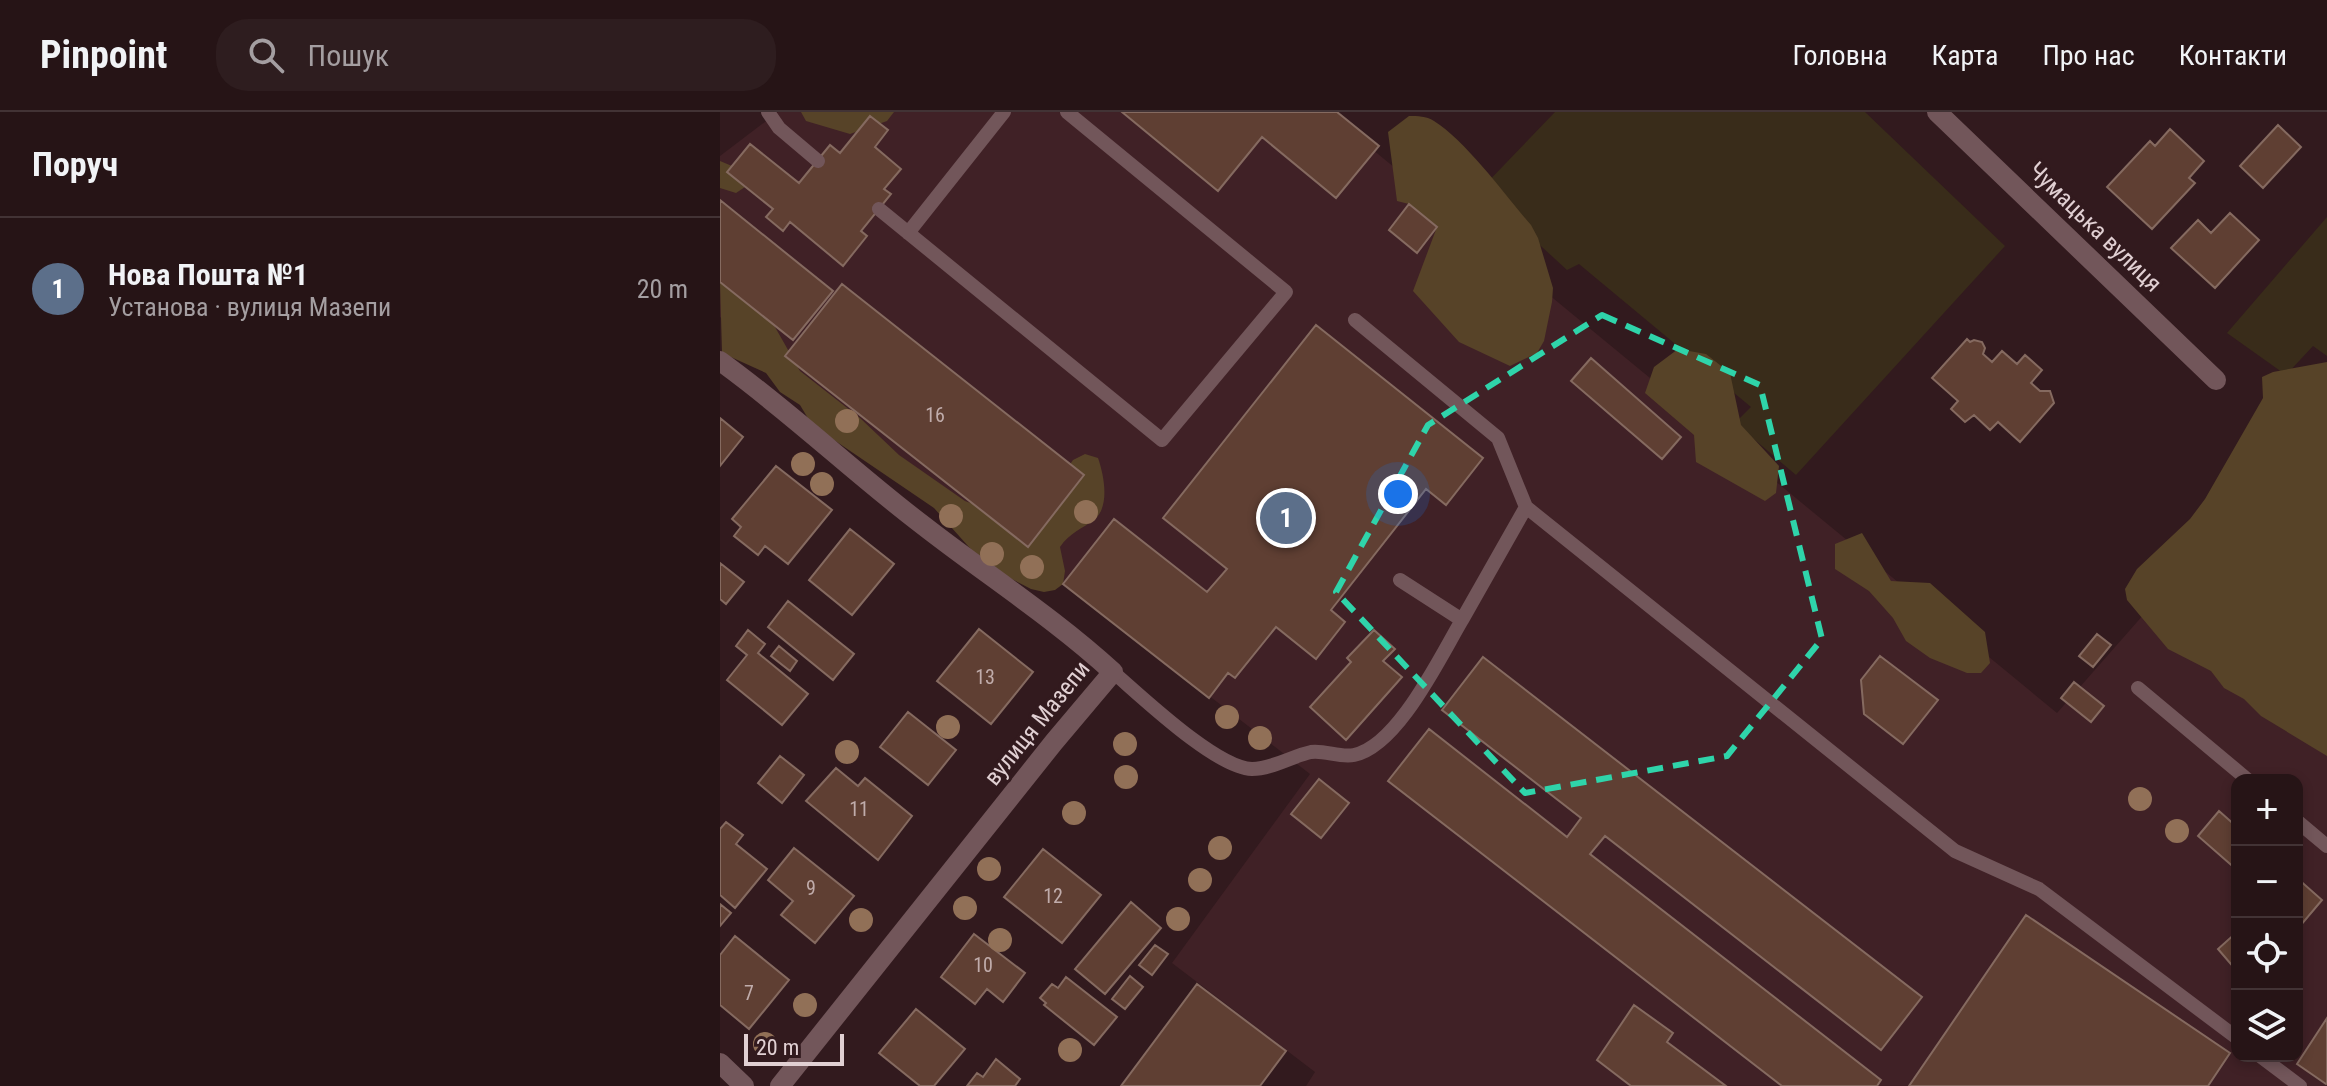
<!DOCTYPE html>
<html lang="uk">
<meta charset="utf-8">
<style>
body{margin:0;font-family:"Roboto Condensed",sans-serif;background:#2e1d1f;color:#f1f3f6}
.controls{position:absolute;right:24px;bottom:24px;display:grid;overflow:hidden;border-radius:16px;box-shadow:0 4px 12px #0003}
.controls button{width:72px;height:72px;display:grid;place-items:center;padding:0;border:0;border-bottom:2px solid #423335;background:#261416;color:#f1f3f6;font:40px sans-serif}
.scale{position:absolute;left:24px;bottom:20px;width:100px;box-sizing:border-box;padding-left:8px;border:4px solid #e1d0d3;border-top:0;font-size:22px;line-height:28px;white-space:nowrap;color:#e1d0d3;-webkit-text-stroke:6px #321a1e;paint-order:stroke}
.you{position:absolute;left:678px;top:382px;width:28px;height:28px;margin:-20px;border:6px solid #fff;border-radius:50%;background:#1a73e8;box-shadow:0 0 0 12px #1a73e833}
.badge{display:grid;place-items:center;width:52px;height:52px;border-radius:50%;background:#2fd4aa;color:#fff;font-size:26px;font-weight:700}
.pin{position:absolute;translate:-50% -50%;border:4px solid #fff;box-shadow:0 2px 8px #0006}
.list{margin:0;padding:0;list-style:none}
h2{display:flex;justify-content:space-between;align-items:center;height:104px;margin:0;padding:0 32px;font-size:34px}
h2 small{font-size:26px;font-weight:400;color:#a49ea1}
.list li{display:grid;grid-template-columns:52px 1fr auto;gap:24px;align-items:center;box-sizing:border-box;height:144px;padding:0 32px;border-top:2px solid #423335}
.list b{display:block;font-size:30px;white-space:nowrap}
.list p{margin:0;font-size:26px;white-space:nowrap;color:#a49ea1}
.list em{font-size:26px;font-style:normal;color:#a49ea1}
.icon{flex:none;width:44px;height:44px;fill:none;stroke:currentColor;stroke-width:2;stroke-linecap:round;stroke-linejoin:round}
.map{position:relative;flex:none;width:1607px;height:974px;overflow:hidden}
header{display:flex;align-items:center;gap:48px;box-sizing:border-box;height:112px;padding:0 40px;background:#261416;border-bottom:2px solid #423335}
header strong{font-size:38px}
nav{display:flex;gap:44px;margin-inline-start:auto;font-size:28px}
.search{width:560px;height:72px;background:#2e1d1f;display:flex;align-items:center;gap:20px;box-sizing:border-box;padding:0 28px;border-radius:32px;color:#a49ea1;font-size:30px}
main{display:flex}
aside{flex:1;background:#261416}
.map>svg:first-child{display:block}
.built{fill:#402126;fill-rule:evenodd}
.green{fill:#392c1a}
.forest{fill:#574328}
.building{fill:#5f3f33;stroke:#856a60;stroke-width:2}
.lines{fill:none;stroke-linecap:round;stroke-linejoin:round}
.lane{stroke:#72565a;stroke-width:14}
.street{stroke:#72565a;stroke-width:20}
.tree{fill:#917057}
.marked{fill:none;stroke:#2fd4aa;stroke-width:6;stroke-dasharray:16 10;stroke-linejoin:round}
.labels{text-anchor:middle;stroke-width:6;stroke-linejoin:round;paint-order:stroke}
.number-label{font-size:20px;fill:#c0acab}
.street-label{font-size:24px;fill:#e1d0d3;stroke:#321a1e}
</style>
<header>
<strong>Pinpoint</strong>
<div class="search"><svg class="icon" aria-label="search" viewBox="0 0 24 24"><circle cx="10" cy="10" r="6"/><path d="M15 15l6 6"/></svg>Пошук</div>
<nav><a>Головна</a><a>Карта</a><a>Про нас</a><a>Контакти</a></nav>
</header>
<main>
<aside>
<h2>Поруч<small></small></h2>
<ul class="list">
<li><span class="badge" style="background:#5c6f8a">1</span><div><b>Нова Пошта №1</b><p>Установа · вулиця Мазепи</p></div><em>20 m</em></li>
</ul>
</aside>
<div class="map">
<svg width="1607" height="974" viewBox="0 0 1607 974">
<rect width="100%" height="100%" fill="#321a1e"/>
<path class="built" d="M58,0h549l730,601 270,-307v680h-1021l9,-14 -143,-109 138,-189 -590,-457v-161zM1517,668h60v276h-60z"/>
<path class="green" d="M835,0h310l140,134 -209,229 -61,-52 16,-16 -172,-143 -12,6 -87,-80z
M1607,105v139l-14,-10 -27,29 -59,-42z"/>
<path class="forest" d="M81,0h93l-7,9 -37,13 -44,-13z
M689,4c9,0 17,0 25,5 33,21 71,74 97,104l7,13 15,50 -1,14 -8,39 -7,12 -27,13 -51,-24 -46,-51 24,-64 -28,-23 -12,-3 -9,-69z
M0,49l12,5 13,21 -9,6 -16,-5z
M0,170l28,17 27,28 25,44 60,47 39,37 66,46 64,23 44,-64 12,-6 13,4c6,17 12,48 -3,61 -13,10 -26,14 -35,28l5,24 -2,13 -8,6 -11,2 -13,-3 -46,-24 -51,-57 -122,-83 -12,-20 -20,-13 -14,-19 -44,-20z
M958,237l28,5 24,19 11,52 38,41 -3,27 -11,8 -69,-39 -2,-27 -49,-42 9,-26z
M1607,250v394l-66,-40 -17,-17 -20,-11 -13,-17 -43,-22 -41,-49 -2,-11 12,-20 53,-50 15,-20 58,-101 -1,-21 11,-5z
M1142,421l29,48 39,2 55,49 5,31 -9,10h-14l-37,-15 -24,-17 -13,-23 -24,-27 -34,-22v-25z"/>
<path class="building" d="M402,0h215l42,34 -43,52 -74,-61 -44,54z
M150,4l18,14 -13,17 26,22 -17,20 7,5 -30,37 6,5 -24,30 -53,-44 -7,9 -17,-14 7,-8 -46,-37 23,-28 49,39 31,-38 10,8z
M1558,13l23,22 -38,41 -23,-22z
M1450,17l34,32 -15,17 6,5 -43,46 -45,-42 43,-46 5,5z
M0,88l113,91 -40,49 -73,-58z
M689,92l28,23 -20,26 -28,-23z
M1510,101l29,27 -44,48 -44,-40 27,-28 13,13z
M122,172l242,191 -56,72 -243,-191z
M596,213l167,133 -37,47 -20,-16 -95,121 14,12 -29,37 -40,-32 -41,51 -7,-5 -19,25 -146,-114 51,-65 93,73 20,-23 -64,-51z
M1247,227l3,3 4,-2 8,2 3,6 -2,6 9,8 10,-11 15,13 8,-9 17,15 -11,13 9,8h10l4,12 -34,39 -22,-20 -8,8 -16,-15 -9,7 -14,-13 7,-8 -26,-23z
M871,246l90,79 -19,22 -91,-78z
M0,306l23,19 -23,29z
M56,354l56,44 -44,54 -23,-18 -7,9 -24,-19 7,-9 -9,-8z
M130,417l44,35 -42,51 -43,-35z
M0,451l24,19 -18,22 -6,-5z
M68,489l66,53 -21,26 -65,-53z
M259,517l54,43 -42,52 -54,-43z
M28,518l17,14 -7,9 50,41 -26,31 -55,-45 20,-25 -11,-9z
M654,518l21,19 -12,12 19,16 -56,63 -36,-33 41,-45 -4,-4z
M1377,522l14,11 -18,22 -14,-11z
M59,534l18,15 -7,10 -19,-15z
M1160,544l58,44 -35,44 -39,-30 -3,-34z
M763,545l439,340 -41,53 -276,-214 -15,18 291,226 -4,6h-95l-394,-305 41,-52 138,108 14,-19 -139,-108z
M1354,570l30,24 -13,16 -30,-24z
M188,600l48,38 -28,35 -48,-38z
M60,644l24,19 -22,28 -24,-20z
M116,656l22,18 7,-8 47,38 -34,44 -72,-59z
M599,667l30,24 -28,35 -30,-24z
M1499,699l18,16v43l-39,-34z
M6,710l17,13 -7,9 31,25 -32,39 -15,-13v-66z
M74,736l60,48 -39,47 -34,-28 12,-14 -25,-21z
M323,737l58,46 -39,48 -58,-46z
M1577,766l25,22 -21,25 -4,-3z
M411,790l30,26 -56,66 -30,-25z
M0,792l11,9 -11,13z
M1306,803l204,138 -22,33h-299z
M1517,820v37l-1,1 -18,-21z
M254,822l51,39 -22,29 -16,-13 -12,15 -34,-27z
M15,824l54,44 -40,49 -29,-24v-50z
M435,833l13,9 -16,21 -13,-10z
M410,864l13,11 -18,22 -13,-10z
M346,865l51,40 -23,28 -50,-40 2,-2 -6,-5 12,-14 6,4z
M477,872l89,67 -26,35h-139z
M914,893l39,28 -6,9 59,44h-95l-34,-26z
M196,897l49,40 -31,37h-14l-41,-33z
M1607,906v65l-1,1 -29,-20z
M276,947l24,20 -5,7h-48l10,-13 6,4z"/>
<g class="lines">
<path class="lane" d="M48,0l11,16 39,33
M159,97l283,231 124,-148 -219,-180
M188,121l96,-121
M635,208l143,118 28,69 429,344 84,38 198,149
M680,468l62,40 64,-113
M393,560c28,24 103,96 139,97 20,0 40,-13 59,-17 14,-2 29,6 43,3 44,-9 86,-98 108,-135
M1418,576l110,92
M1577,709l30,25
M1540,944l40,30"/>
<path class="street" d="M1217,0l279,268
M0,249c71,51 134,112 204,165 63,49 130,92 189,146l-59,70 -274,344
M0,951l24,23"/>
</g>
<g class="tree">
<circle cx="127" cy="309" r="12"/>
<circle cx="83" cy="352" r="12"/>
<circle cx="102" cy="372" r="12"/>
<circle cx="366" cy="400" r="12"/>
<circle cx="231" cy="404" r="12"/>
<circle cx="272" cy="442" r="12"/>
<circle cx="312" cy="455" r="12"/>
<circle cx="507" cy="605" r="12"/>
<circle cx="228" cy="615" r="12"/>
<circle cx="540" cy="626" r="12"/>
<circle cx="405" cy="632" r="12"/>
<circle cx="127" cy="640" r="12"/>
<circle cx="406" cy="665" r="12"/>
<circle cx="1420" cy="687" r="12"/>
<circle cx="354" cy="701" r="12"/>
<circle cx="1457" cy="719" r="12"/>
<circle cx="500" cy="736" r="12"/>
<circle cx="269" cy="757" r="12"/>
<circle cx="480" cy="768" r="12"/>
<circle cx="245" cy="796" r="12"/>
<circle cx="458" cy="807" r="12"/>
<circle cx="141" cy="808" r="12"/>
<circle cx="280" cy="828" r="12"/>
<circle cx="85" cy="893" r="12"/>
<circle cx="45" cy="932" r="12"/>
<circle cx="350" cy="938" r="12"/>
</g>
<path class="marked" d="M882,203l158,70 62,254 -95,117 -202,37 -189,-201 92,-167z"/>
<g class="labels">
<g class="number-label">
<text x="215" y="310">16</text>
<text x="265" y="572">13</text>
<text x="139" y="704">11</text>
<text x="91" y="783">9</text>
<text x="333" y="791">12</text>
<text x="263" y="860">10</text>
<text x="29" y="888">7</text>
</g>
<g class="street-label">
<text transform="translate(1375 115) rotate(44)" y="8">Чумацька вулиця</text>
<text transform="translate(317 611) rotate(-51)" y="8">вулиця Мазепи</text>
</g>
</g>
</svg>
<div class="controls">
<button>+</button>
<button>−</button>
<button><svg class="icon" aria-label="locate" viewBox="0 0 24 24"><circle cx="12" cy="12" r="6"/><path d="M12 2v4M12 18v4M2 12h4M18 12h4"/></svg></button>
<button><svg class="icon" aria-label="layers" viewBox="0 0 24 24"><path d="M12 4l9 5-9 5-9-5zM3 14l9 5 9-5"/></svg></button>
</div>
<div class="scale">20 m</div>
<div class="you"></div>
<div class="pin badge" style="left:566px;top:406px;background:#5c6f8a">1</div>
</div>
</main>
